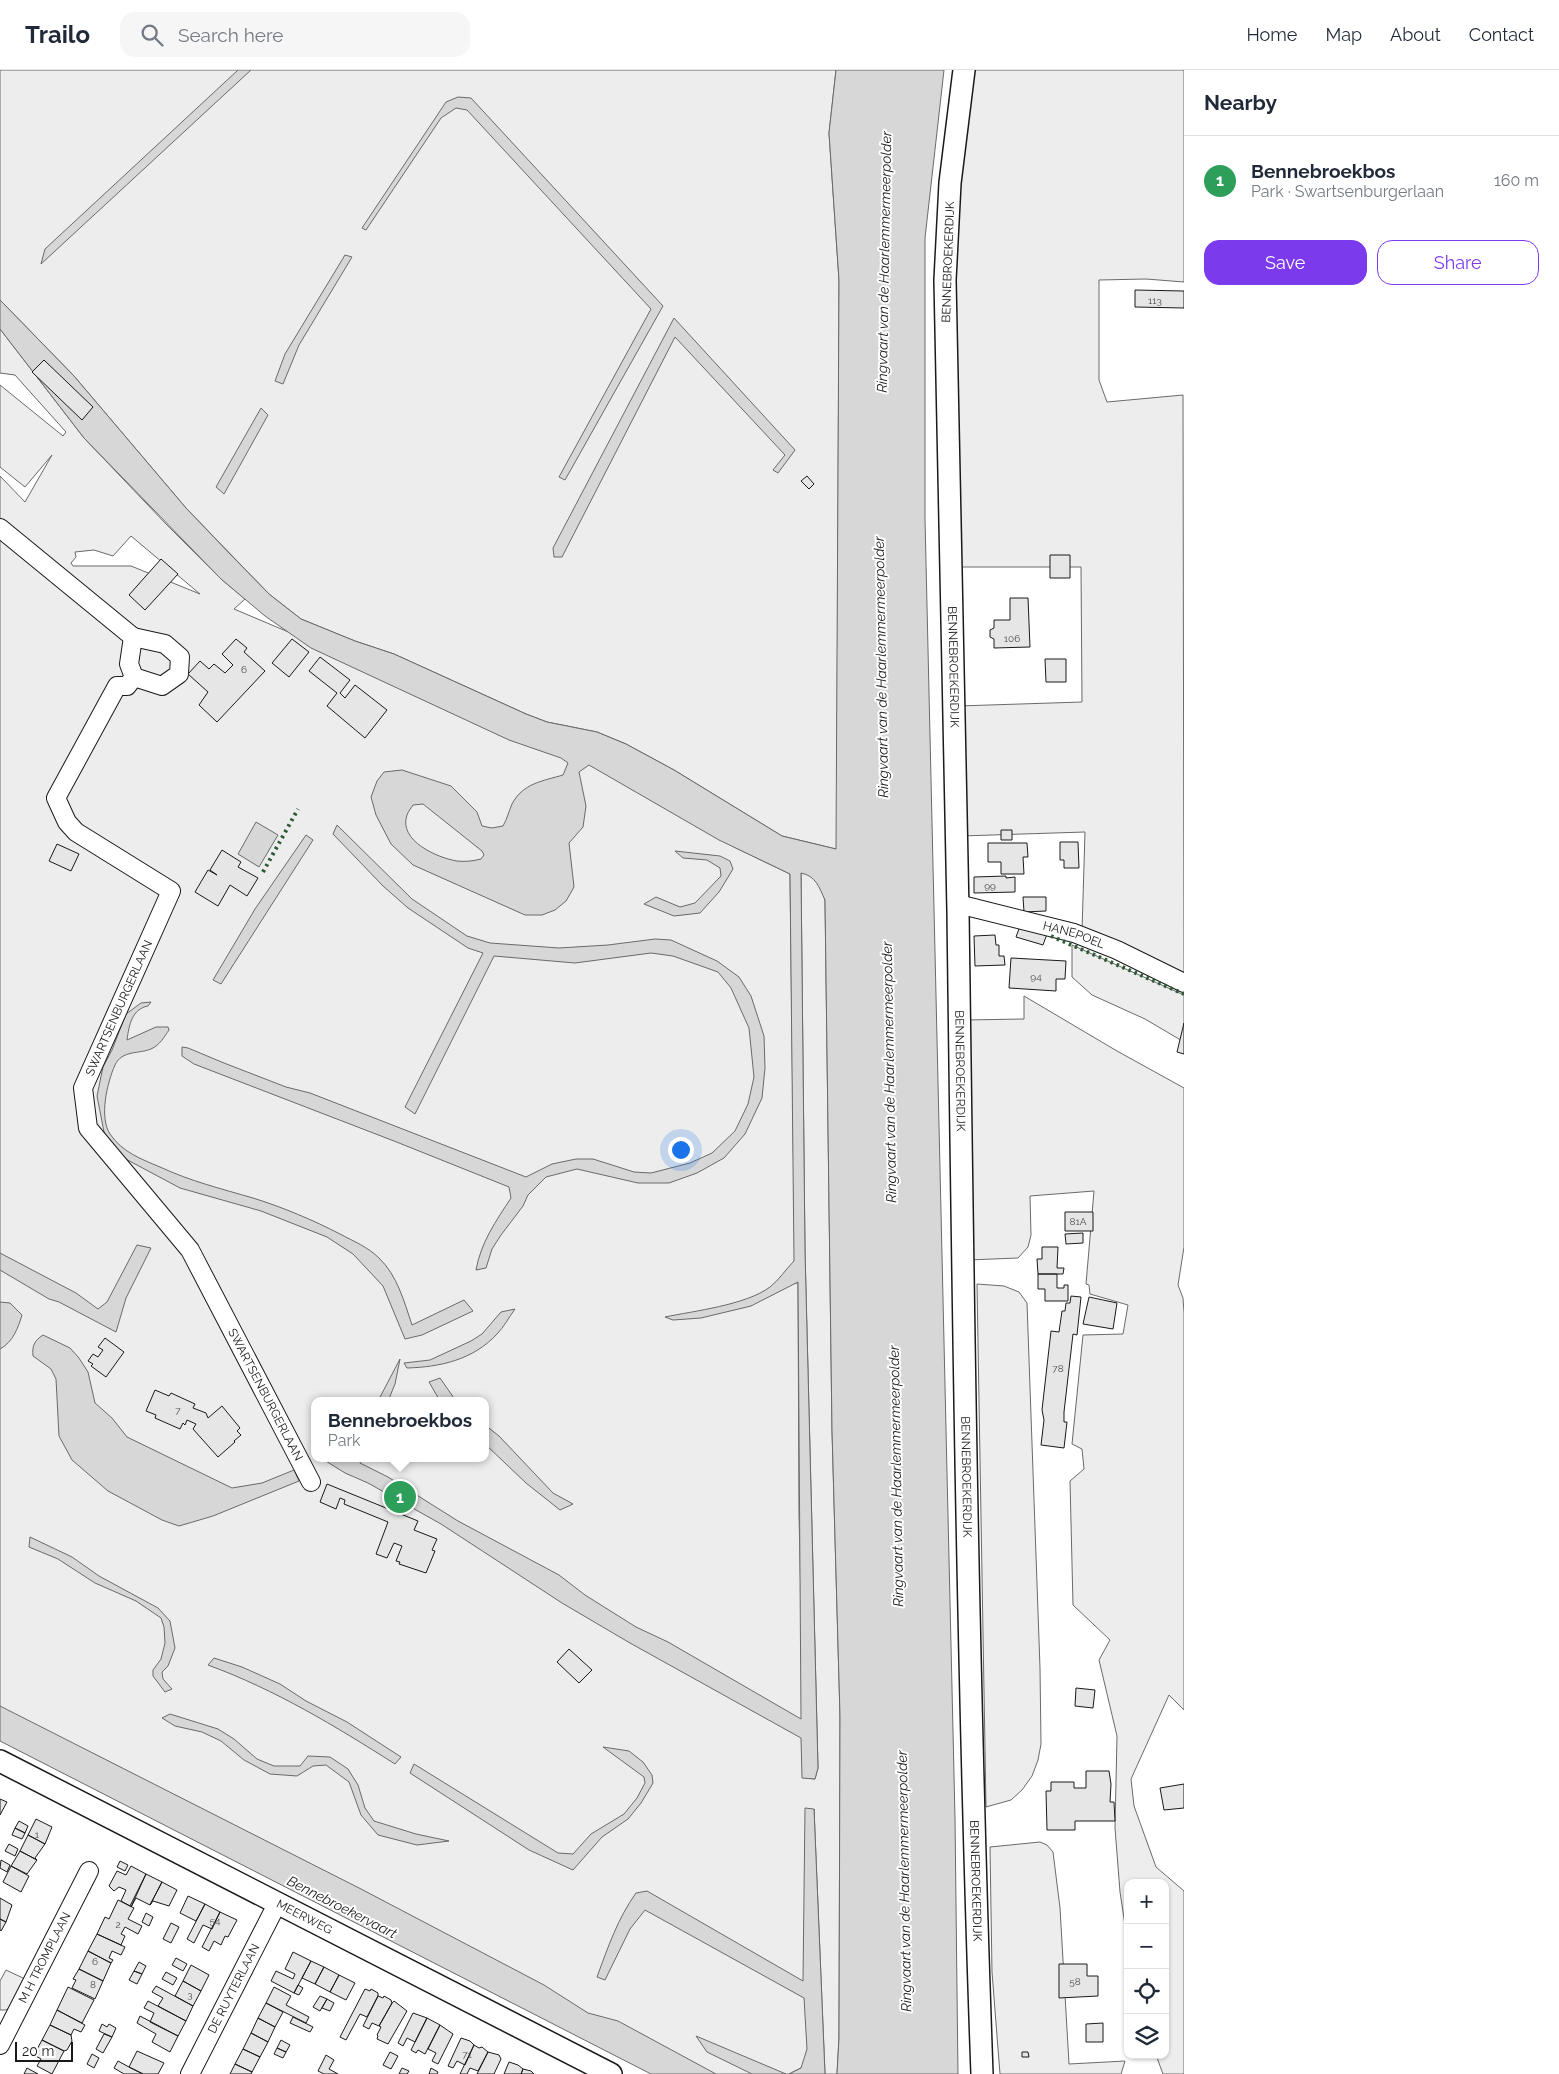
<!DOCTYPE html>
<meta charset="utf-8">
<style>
body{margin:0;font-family:Raleway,sans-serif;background:#f6f6f7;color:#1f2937}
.controls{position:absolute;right:15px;bottom:15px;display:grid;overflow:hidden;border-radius:10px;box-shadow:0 1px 4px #0004}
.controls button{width:45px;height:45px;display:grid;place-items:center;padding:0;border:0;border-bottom:1px solid #e0e1e3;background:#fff;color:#1f2937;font:25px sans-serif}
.scale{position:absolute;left:15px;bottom:12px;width:58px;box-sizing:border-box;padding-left:5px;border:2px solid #1a1a1a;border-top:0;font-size:14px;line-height:18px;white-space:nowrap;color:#1a1a1a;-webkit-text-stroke:4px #fff;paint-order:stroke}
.you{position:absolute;left:680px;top:1079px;width:18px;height:18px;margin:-12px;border:4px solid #fff;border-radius:50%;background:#1a73e8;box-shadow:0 0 0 8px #1a73e833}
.badge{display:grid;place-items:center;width:32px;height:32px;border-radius:50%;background:#7c3aed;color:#fff;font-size:16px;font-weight:700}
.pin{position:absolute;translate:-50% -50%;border:2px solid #fff;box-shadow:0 1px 5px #0006}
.popup{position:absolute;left:311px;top:1327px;width:178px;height:65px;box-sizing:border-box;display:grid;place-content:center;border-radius:10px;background:#fff;filter:drop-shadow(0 1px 4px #0005);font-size:16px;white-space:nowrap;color:#747a83}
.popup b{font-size:19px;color:#1f2937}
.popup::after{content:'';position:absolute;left:50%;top:100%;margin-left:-10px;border:10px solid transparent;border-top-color:#fff}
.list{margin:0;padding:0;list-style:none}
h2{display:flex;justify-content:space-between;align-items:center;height:65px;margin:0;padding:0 20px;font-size:21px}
h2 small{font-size:16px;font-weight:400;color:#747a83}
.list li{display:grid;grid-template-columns:32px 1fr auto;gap:15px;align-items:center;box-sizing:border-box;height:90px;padding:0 20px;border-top:1px solid #e0e1e3}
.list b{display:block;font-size:19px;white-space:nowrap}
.list p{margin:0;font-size:16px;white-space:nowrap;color:#747a83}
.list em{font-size:16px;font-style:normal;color:#747a83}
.actions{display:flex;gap:10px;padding:15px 20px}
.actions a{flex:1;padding:11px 0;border:1px solid #7c3aed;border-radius:15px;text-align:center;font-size:18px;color:#7c3aed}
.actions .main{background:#7c3aed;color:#fff}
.icon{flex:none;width:28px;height:28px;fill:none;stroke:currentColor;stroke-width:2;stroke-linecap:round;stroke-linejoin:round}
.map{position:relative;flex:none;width:1184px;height:2004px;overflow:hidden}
header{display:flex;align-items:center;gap:30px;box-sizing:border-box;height:70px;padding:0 25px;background:#fff;border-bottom:1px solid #e0e1e3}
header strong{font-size:24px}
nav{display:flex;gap:28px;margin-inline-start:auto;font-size:18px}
.search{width:350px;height:45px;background:#f6f6f7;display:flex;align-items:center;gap:12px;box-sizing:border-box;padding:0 18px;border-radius:15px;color:#747a83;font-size:19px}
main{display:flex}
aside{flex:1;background:#fff}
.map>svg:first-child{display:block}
.built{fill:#ededed;stroke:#6a6a6a;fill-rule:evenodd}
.water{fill:#d7d7d7;stroke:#6a6a6a;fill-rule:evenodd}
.building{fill:#e6e6e6;stroke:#1a1a1a}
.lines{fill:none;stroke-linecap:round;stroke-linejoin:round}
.minor-casing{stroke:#1a1a1a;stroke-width:20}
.tertiary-casing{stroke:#1a1a1a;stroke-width:24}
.minor{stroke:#fff;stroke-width:18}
.tertiary{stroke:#fff;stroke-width:21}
.hedge{stroke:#2b5a34;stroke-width:4;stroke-dasharray:2.5 4;stroke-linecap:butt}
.labels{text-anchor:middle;stroke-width:4;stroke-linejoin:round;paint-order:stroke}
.number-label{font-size:10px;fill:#4d4d4d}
.street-label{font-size:12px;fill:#1a1a1a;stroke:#fff}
.water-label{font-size:14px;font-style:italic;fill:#1a1a1a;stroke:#fff}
</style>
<header>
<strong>Trailo</strong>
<div class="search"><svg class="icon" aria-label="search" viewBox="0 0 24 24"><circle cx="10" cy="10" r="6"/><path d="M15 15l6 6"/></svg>Search here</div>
<nav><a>Home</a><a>Map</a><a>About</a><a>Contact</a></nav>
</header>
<main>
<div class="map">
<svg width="1184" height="2004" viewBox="0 0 1184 2004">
<rect width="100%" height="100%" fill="#fff"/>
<path class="built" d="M0,0h836l-7,63 10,147 -2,481 4,81 -5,7 -54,-13 -108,-66 -48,-26 -29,-12 -50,-10 -21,-8 -132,-60 -39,-13 -54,-22 -32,-25 -83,-86 -112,-132 -74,-76z
M969,0h215v212l-38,-3 -47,1v100l8,22 76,-7 1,580 -102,-44 3,-99 -124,4 -3,-130 124,-4 -1,-135h-125l-6,-301z
M0,259l84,109 82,86 55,55 24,20 -11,10 149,63 245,108 108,68 54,26 5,410 3,-2 1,233 6,263 10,1 3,-11 -13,-517 -4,-379 7,2 10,7 7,19 7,530 8,286 -1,322 -2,36h-12l-11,-265 -3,247 -10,12 -12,6h-86l-703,-341v-1257l25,26 27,-47 -27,32 -25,-20v-82l63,51 3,-4 -51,-57 -15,-2zM131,466l69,58 -69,-28h-58l-2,-3 5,-6 -1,-5 19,-2 19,6zM315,1331h170v57h-170z
M1072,875l112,50v47l-39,-23 -53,-24 -20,-18z
M1024,926l93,55 67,37v159l-6,38 5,13 1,15v397l-15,-15 -38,84 3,27 22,61 28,24v183h-21l-7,-19h9v-172h-37v62l-8,-53 -5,-64 2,-92 -18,-76 11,-20 -37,-35 -3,-124 14,-12 -2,-20 -10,-5 11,-109 40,-1 5,-29 -38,-11 -1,-9 -3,-1 8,-93 -64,5 1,39 -3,12 -10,11 -50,2 -3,-240 59,-1z
M977,1214l27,2 15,6 8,11 13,365 1,76 -3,16 -6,16 -10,14 -11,10 -25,7z
M1040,1772l7,3 6,7 7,56 9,156 56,-3 -4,13h-121l-8,-102 -2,-125z
M6,1900l19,9 -12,26 -7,5h-6v-29z"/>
<path class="water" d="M238,0h13l-210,194 4,-15z
M836,0h108l-19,168v281l30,1299 3,256h-121l2,-36 1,-322 -8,-286 -7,-530c-6,-13 -9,-24 -24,-27l4,378 13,517 -3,11 -13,-1 -1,-40 -171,-95 -68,-40 -121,-79 -73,-41 -23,-10 -24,-15h41l-2,5 28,14 70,44 101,54 26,20 51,32 32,15 133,77 -3,-437 -47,24 -50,12 -28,2 -8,-3c29,-6 81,-12 105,-30 9,-7 16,-18 24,-26l-4,-387 -71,-34 -130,-75 -10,7 7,34 -3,21 -14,16 5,44 -8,14 -11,9 -13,5h-17l-112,-50 -22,-21 -15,-29 -5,-18 6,-16 7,-9 18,-2 49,16 26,26 5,14 10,2 11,-2c4,-7 6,-15 9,-22 11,-21 31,-23 51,-29l5,-12 -7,-5 -52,-18 -198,-92 -46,-32 -44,-37 -137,-141 -84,-109v-29l74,76 112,132 43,45 40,41 32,25 54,22 39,13 132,60 21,8 50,10 29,12 48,26 108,66 54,13 3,-569 -10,-147zM423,734l59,47 2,4 -3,4c-8,2 -16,3 -24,2 -19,-3 -59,-20 -50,-46 1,-3 4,-7 6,-10z
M458,27l13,1 192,208 -98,174 -6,-3 92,-168 -184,-199 -11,-2 -15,10 -75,112 -4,-2 84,-126z
M345,185l7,2 -53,88 -16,39 -8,-3 10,-27z
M674,248l121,132 -17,23 -5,-3 12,-15 -110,-118 -113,220h-8l-1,-9z
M261,338l7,7 -44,79 -8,-7z
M256,752l22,13 -19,32 -21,-13z
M337,755l75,74 55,37 23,7 69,5 49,-3 47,-6 16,1 46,21 22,16 12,19 13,40 1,32 -3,30 -17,36 -21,24 -27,15 -28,10h-31l-61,-14 -31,8 -18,18 -5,11 -22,29 -9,14 -6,19 -10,2c5,-28 20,-49 35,-72l-2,-11 -115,-46 -200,-77 -12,-8v-9l6,1 36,15 62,24 24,6 216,84 26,-13 24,-5h17l41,13 17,1 39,-10 22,-10 23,-22 13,-27 6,-27 -5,-49 -18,-40 -13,-16 -45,-16 -22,-3 -76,10 -81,-7 -79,158 -10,-7 78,-154 -15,-5 -60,-40 -25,-22 -50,-52z
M306,765l7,5 -92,144 -8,-4 42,-71z
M675,781l45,5 10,5 3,8 -14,23 -19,21 -26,3 -30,-12 12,-7 24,10 15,-4 26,-27 -1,-8 -13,-8 -24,-2z
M151,932l-3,4c-16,3 -19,19 -21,34l29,-13h12l1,3c-5,7 -9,15 -18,19 -12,5 -29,1 -36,16 -8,18 -16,52 -5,69 12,18 31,25 50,33 30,14 62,22 93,31 29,9 60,22 87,36 13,7 28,13 39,24 18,17 25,43 33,67l52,-25 9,11 -51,24 -17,4 -22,-53 -30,-32 -26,-17 -66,-26 -81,-23 -58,-31 -17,-20 -8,-41 6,-29 9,-17 14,-36 15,-11z
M137,1175l14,3 -25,50 -10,34 -57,-30 -10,-3 -49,-29v-17l76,40 22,16 9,-7z
M0,1232l10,1 12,12c-4,13 -9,27 -22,34z
M515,1239c-6,8 -11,18 -18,25 -24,26 -57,33 -90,34l-3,-5 26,-3 41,-19 11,-7 19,-22z
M43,1265l27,13 9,10 9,14 7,31 17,15 15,19 105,51 30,-5 32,-13 5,11 -86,35 -34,10 -17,-6 -54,-29 -36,-31 -13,-24 -3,-57 -5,-10 -18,-13c-1,-10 1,-15 10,-21z
M400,1289l-5,25 -7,17h-10z
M440,1308l16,23h-16l-11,-19z
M485,1355l14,11 54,57 20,11 -13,6 -34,-27 -41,-39z
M30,1467l42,20 27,19 59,32 12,13 5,27 -7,18 -6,6 1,7 9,10 -7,3 -12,-16v-6l8,-11 4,-16 -1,-16 -3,-9 -25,-17 -41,-18 -37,-24 -29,-12z
M214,1588l28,9 38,17 26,17 41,21 54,35 -6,7c-60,-38 -119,-74 -187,-99z
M0,1636l361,183 183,96 44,28 30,8 98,53h-65l-651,-333z
M170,1644l48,15 16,10 23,20 17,7h26l8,-10 22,1 18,12 10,16 7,23 9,13 42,13 33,7 -32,4 -39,-10 -17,-20 -12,-33 -23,-17 -13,1 -16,10 -27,-2 -26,-14 -23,-19 -19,-9 -27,-6 -13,-8z
M603,1677l26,4 14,11 9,13 1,8 -12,20 -13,16 -26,18 -29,33 -44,-20 -119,-77 4,-9 144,89 15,1 18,-20 33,-20 13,-16 8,-15 -1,-6z
M805,1738l9,1 11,265h-36l12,-6 6,-19 -3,-51 -159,-88 -15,19 -25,51 -8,-3c11,-30 21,-59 39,-84l11,-2 156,90z
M696,1966l90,38h-34l-45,-22z"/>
<path class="building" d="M1135,220l49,1v17l-49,-1z
M44,290l49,47 -11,13 -50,-48z
M807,406l7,8 -5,5 -8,-8z
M1050,485h20v23h-20z
M161,489l17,15 -33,36 -16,-15z
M1010,528h18l2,49 -36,1v-9l-4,-2v-7l4,-2v-8h16z
M236,569l11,9 -3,4 21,19 -48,51 -18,-17 9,-13 -20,-18 12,-13 9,8 5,-5 11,9 8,-8 -11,-11z
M292,569l17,13 -20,25 -17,-14z
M320,587l30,23 -10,13 5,5 10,-13 32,25 -22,28 -38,-32 10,-13 -28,-22z
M1045,589h21v23h-20z
M1001,760h11v10h-11z
M1060,772h18l1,26h-15v-8h-4z
M988,773h39l1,14h-5l1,17h-23v-12h-13z
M57,774l22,10 -8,17 -22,-10z
M222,780l19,12 -3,5 20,11 -11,18 -17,-11 -12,21 -23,-14 13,-22 9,5 -7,-5z
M1006,806v2l9,-1v15l-41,1v-16z
M1023,827h23v14l-22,1z
M1020,856l27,8 -4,11 -27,-8z
M995,865l1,10h3v11h5l1,9 -30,1 -1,-30z
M1011,888l55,3 -1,18h-9v12l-47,-3z
M1184,953v31l-7,-2z
M1065,1142h28v19h-28z
M1083,1163v10l-17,1 -1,-10z
M1042,1177h16l-1,21h7l-1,6h-25l-1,-15h5z
M1038,1204h19v14h7v-3h4v16h-23v-12h-7z
M1071,1226l10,1 -4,38 -4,-1 -9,78v10h3l-3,26 -23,-3 3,-25 -2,-10 9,-79 8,1 3,-21h3l1,-8h4z
M1089,1227l28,6 -4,26 -30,-5z
M105,1268l19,14 -18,25 -15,-11 2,-2 -5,-3 5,-7 5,3 5,-7 -5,-3z
M155,1320l14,6 2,-3 24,11 -2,4 13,5 2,5 14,-12 18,22 -3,3 4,4 -7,6 1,1 -17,15 -25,-28 3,-5 -9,-4 -2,5 -2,-2 -3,6 -25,-11 1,-3 -10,-4z
M327,1414l91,37 -4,9 23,9 -5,11 3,1 -9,22 -27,-9 1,-2 -4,-1 6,-15 -8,-3 -7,15 -11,-4 12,-32 -44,-18 1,-4 -5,-2 -4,11 -16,-7z
M569,1579l23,21 -13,13 -22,-21z
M1076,1618l19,2 -2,18 -18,-2z
M1086,1701h23l2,13 -1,18h4l1,19h-40v9h-28l-1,-39h5v-9h23v6h12z
M1184,1714v24l-20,2 -4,-22z
M0,1729l7,3 -7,13z
M36,1749l16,8 -7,17 -17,-9z
M19,1751l9,5 -3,7 -10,-5z
M15,1758l10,5 -3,6 -10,-4z
M28,1765l17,9 -10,14 2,2 -17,-9z
M9,1774l9,5 -3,7 -10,-5z
M20,1781l17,9 -10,14 -16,-8z
M1,1790l9,5 -3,7 -7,-4z
M120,1791l8,4 -3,6 -8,-4z
M11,1796l18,10 -8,16 -18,-10z
M131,1796l15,8 -16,32 -9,-5 5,-11 -7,-3 -5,4 -5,-5 8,-15 9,4z
M146,1804l16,8 -12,23 -14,-7 -5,9z
M162,1812l15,8 -8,16 -16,-5 -3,4z
M188,1826l17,8 -9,17 -16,-8z
M0,1828l12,7 -6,17 -6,-3z
M118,1830l16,8 -6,11 14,7 -4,8 -13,-7 -4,7 4,2 -4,9 -24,-11 8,-17 4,2z
M205,1834l15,8 -8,17 -9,-4 -9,18 -7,-4z
M220,1842l17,8 -9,17 -3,-1 -4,9 -7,-4 -5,10 -7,-4z
M146,1843l7,4 -4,9 -7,-4z
M0,1849l6,3 -5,9 -1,-1z
M171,1853l8,4 -8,16 -8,-4z
M97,1864l28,13 -4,8 -9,-4 -3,7 4,2 -2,3 -23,-12z
M88,1881l23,12 -8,18 -24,-12z
M293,1882l18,9 -17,32 -23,-12 5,-10 17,8 2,-5 -10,-5z
M176,1888l11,6 -4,7 -11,-6z
M311,1891l13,6 -9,17 -13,-6z
M139,1892l7,4 -4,8 -8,-3z
M1059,1894h28v12h11v20l-39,2z
M191,1895l18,10 -8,16 -18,-10z
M324,1897l15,8 -9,17 -15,-8z
M79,1899l24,12 -8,18 -23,-11 4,-8 -3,-1z
M134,1901l8,3 -5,10 -8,-4z
M166,1902l11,6 -4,7 -11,-6z
M339,1905l16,8 -9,17 -16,-8z
M183,1911l18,10 -8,15 -18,-10z
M298,1915l5,3 -4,7 -5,-2z
M156,1916l37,20 -7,15 -28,-15 5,-8 -11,-6z
M68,1917l26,13 -12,23 -25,-13z
M274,1917l17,9 -5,9 23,12 -3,6 -40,-20z
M365,1919l5,2 1,-2 7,4v3l-11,21 -7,-3 -14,26 -6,-3z
M320,1926l7,3 -7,12 -7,-4z
M378,1926l5,2 1,-2 7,4 1,3 -13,23 -7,-3 -3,6 -6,-3z
M327,1929l7,4 -4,8 -8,-3z
M148,1931l38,20 -8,15 -28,-14 4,-9 -10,-5z
M394,1931l13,10 -19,33 -11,-5 1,-3 -1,-1 4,-8 -2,-1 13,-23z
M266,1933l17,9 -8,15 -17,-9z
M57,1940l28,15 -4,7 -7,-3 -3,6 -21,-10z
M413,1943l14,5 -12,24 -8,-4 -4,8 -5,-3z
M140,1946l38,20 -8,16 -18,-10 4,-8 -19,-11z
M293,1947l20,10 -3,5 -20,-9z
M258,1948l17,9 -7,15 -17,-9z
M427,1948l13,7 -15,29 -7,-4 -2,3 -5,-3z
M1103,1953v19h-17v-18z
M102,1954l5,3 2,-3 7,4 -4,9 -13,-6z
M50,1955l21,10 1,6 -5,9 -3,1 -22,-11z
M440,1955l13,9 -15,30 -6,-3 4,-8 -8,-4z
M251,1963l17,9 -8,15 -17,-8z
M104,1964l8,3 -9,16 -7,-4z
M461,1968l9,3 4,4 -9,20 -8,-4 -4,7 -5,-2z
M42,1970l22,11 -12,23 -15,-8 4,-7 -7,-4z
M281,1970l9,5 -4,7 -9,-4z
M474,1975l5,3 3,-1 6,5 -10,19 -8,-3 -3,6h-7z
M277,1978l9,4 -3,6 -9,-4z
M243,1979l17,8 -8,15 -17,-8z
M137,1981l27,12 -6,11h-15l-14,-7z
M390,1982l8,4 -7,13 -8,-4z
M488,1982l11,3 2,4 -7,15h-17z
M1022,1982h6l1,5h-7z
M92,1984l7,4 -5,10 -7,-4z
M326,1985l8,5 -5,9 9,5h-14l-6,-3z
M118,1991l11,6 14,7h-19l-10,-6z
M509,1992l9,3 5,4 -2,5h-17z
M235,1994l17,8 -1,2h-21z
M27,1998l11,6h-14z
M402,1998l7,3 -2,3h-8z
M431,1998l7,4 -1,2h-8z
M523,1999l8,2 3,3h-13z"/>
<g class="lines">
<g class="minor-casing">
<g id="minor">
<path id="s1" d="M0,458l133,109 -4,27 5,13 -7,9h-10l-61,112 11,24 9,10 95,59 -88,197 5,40 102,122 121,232"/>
<path d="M133,567l32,7 15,13 -1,17 -17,12 -28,-9"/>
<path id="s2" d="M958,834l116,29 43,17 67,33"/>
<path id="s3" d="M0,1975l89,-174"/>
<path id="s4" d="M190,2004l88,-172"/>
</g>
</g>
<g class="tertiary-casing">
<g id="tertiary">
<path id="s5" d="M964,0l-14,113 -5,97c4,211 10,421 13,631 5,388 10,776 24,1163"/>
<path id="s6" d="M0,1691l611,313"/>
</g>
</g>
<use href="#minor" class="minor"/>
<use href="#tertiary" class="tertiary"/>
<path class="hedge" d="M263,802l35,-63
M1051,866l133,58"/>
</g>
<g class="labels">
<g class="number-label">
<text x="1155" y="234">113</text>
<text x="1012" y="572">106</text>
<text x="244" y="603">6</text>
<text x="990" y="819">99</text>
<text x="1036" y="910">94</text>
<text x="1078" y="1155">81A</text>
<text x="1058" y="1302">78</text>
<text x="178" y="1344">7</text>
<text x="37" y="1768">1</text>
<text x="215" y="1854">54</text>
<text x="118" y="1858">2</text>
<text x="95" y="1895">6</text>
<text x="1075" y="1915">58</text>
<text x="93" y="1918">8</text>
<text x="190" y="1928">3</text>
<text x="467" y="1988">71</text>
</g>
<g class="street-label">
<text transform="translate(948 192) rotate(-88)" y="4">BENNEBROEKERDIJK</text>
<text dy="4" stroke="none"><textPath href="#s5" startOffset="598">BENNEBROEKERDIJK</textPath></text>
<text dy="4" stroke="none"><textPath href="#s2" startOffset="120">HANEPOEL</textPath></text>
<text transform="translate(119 938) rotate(-66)" y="4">SWARTSENBURGERLAAN</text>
<text dy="4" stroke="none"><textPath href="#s5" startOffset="1002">BENNEBROEKERDIJK</textPath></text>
<text dy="4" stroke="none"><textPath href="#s1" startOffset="1092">SWARTSENBURGERLAAN</textPath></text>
<text dy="4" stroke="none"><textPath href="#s5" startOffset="1408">BENNEBROEKERDIJK</textPath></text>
<text dy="4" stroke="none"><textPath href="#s5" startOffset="1812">BENNEBROEKERDIJK</textPath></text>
<text dy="4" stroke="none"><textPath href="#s6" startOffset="342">MEERWEG</textPath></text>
<text dy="4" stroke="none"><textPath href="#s3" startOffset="98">M H TROMPLAAN</textPath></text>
<text dy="4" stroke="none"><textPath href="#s4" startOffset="96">DE RUYTERLAAN</textPath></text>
</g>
<g class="water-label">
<text transform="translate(884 192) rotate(-89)" y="5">Ringvaart van de Haarlemmermeerpolder</text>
<text transform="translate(881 597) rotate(-91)" y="5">Ringvaart van de Haarlemmermeerpolder</text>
<text transform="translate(889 1002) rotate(-91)" y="5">Ringvaart van de Haarlemmermeerpolder</text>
<text transform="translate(896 1406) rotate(-91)" y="5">Ringvaart van de Haarlemmermeerpolder</text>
<text transform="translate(904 1811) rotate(-91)" y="5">Ringvaart van de Haarlemmermeerpolder</text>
<text transform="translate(342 1837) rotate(27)" y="5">Bennebroekervaart</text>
</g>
</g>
</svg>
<div class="controls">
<button>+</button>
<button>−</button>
<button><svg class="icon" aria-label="locate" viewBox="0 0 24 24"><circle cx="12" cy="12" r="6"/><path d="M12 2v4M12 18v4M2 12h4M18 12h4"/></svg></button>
<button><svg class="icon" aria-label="layers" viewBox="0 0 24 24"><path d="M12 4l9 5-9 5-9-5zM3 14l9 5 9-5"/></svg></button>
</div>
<div class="scale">20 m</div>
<div class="you"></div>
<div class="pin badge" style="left:400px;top:1427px;background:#2e9e5b">1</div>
<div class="popup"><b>Bennebroekbos</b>Park</div>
</div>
<aside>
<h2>Nearby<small></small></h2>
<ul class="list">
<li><span class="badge" style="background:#2e9e5b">1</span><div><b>Bennebroekbos</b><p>Park · Swartsenburgerlaan</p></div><em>160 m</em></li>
</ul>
<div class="actions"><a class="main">Save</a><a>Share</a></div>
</aside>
</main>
